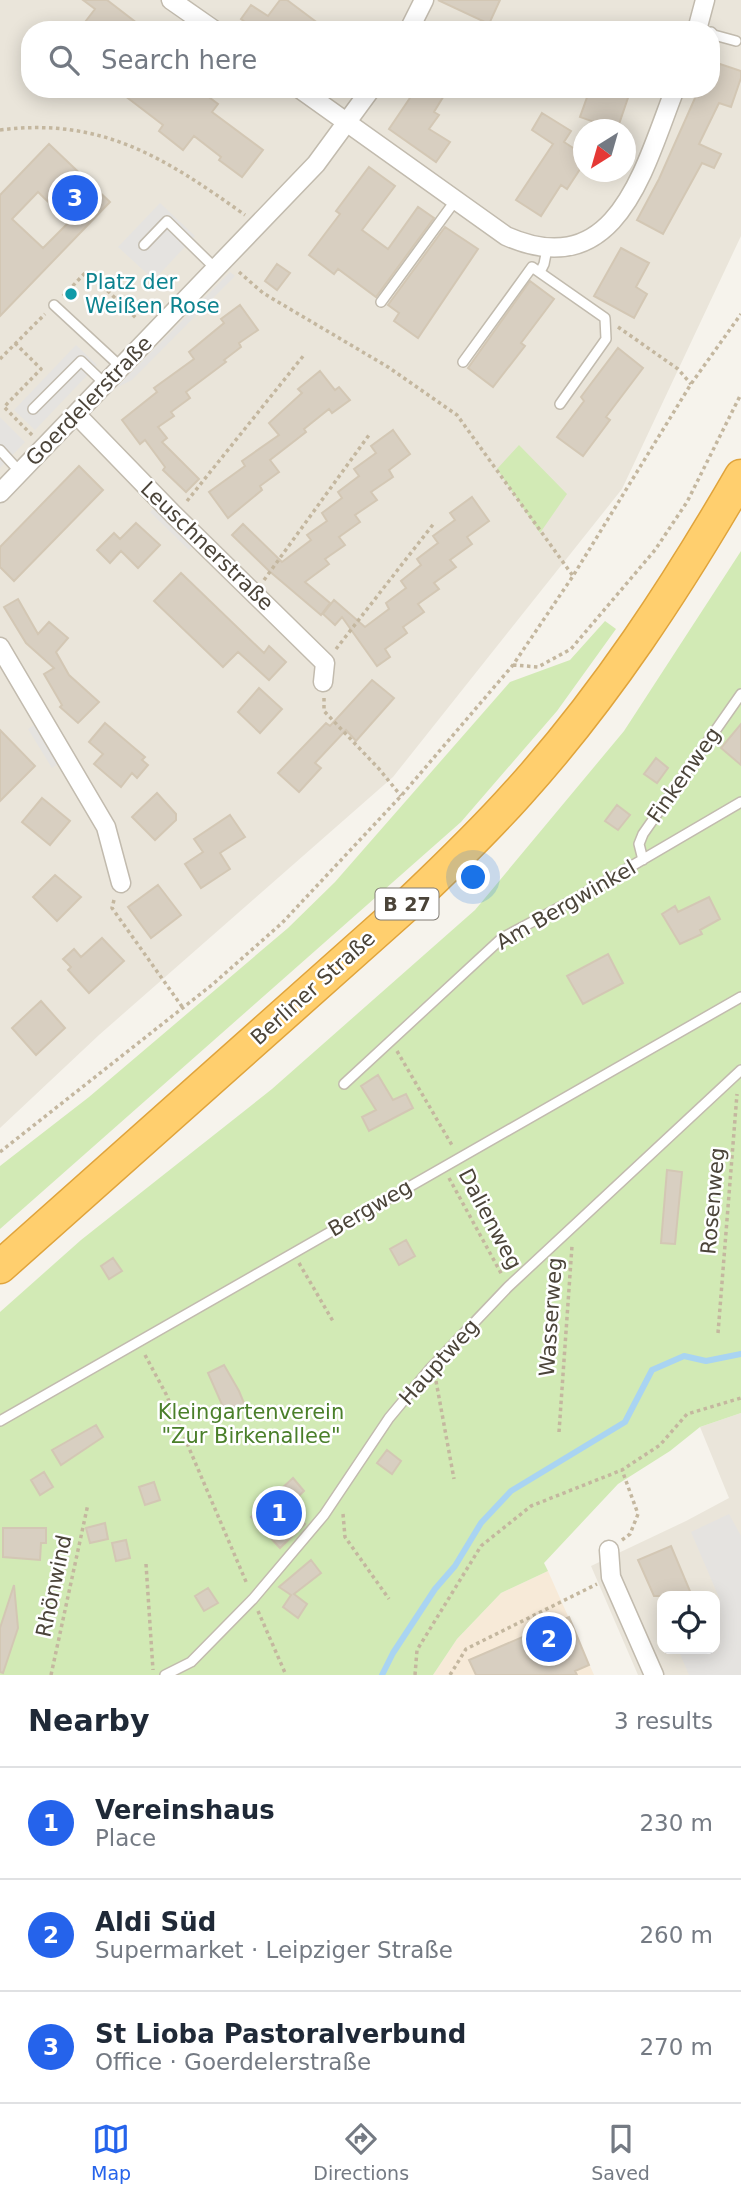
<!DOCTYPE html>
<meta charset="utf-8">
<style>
body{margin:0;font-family:"DejaVu Sans",sans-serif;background:#f6f6f7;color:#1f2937}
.controls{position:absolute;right:21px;bottom:21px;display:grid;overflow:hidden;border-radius:14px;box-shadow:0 4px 18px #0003}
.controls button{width:63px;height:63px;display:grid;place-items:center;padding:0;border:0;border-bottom:2px solid #e0e1e3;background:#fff;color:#1f2937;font:35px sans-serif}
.compass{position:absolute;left:573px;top:119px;width:63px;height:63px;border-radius:50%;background:#fff;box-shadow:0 4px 18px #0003;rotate:217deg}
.you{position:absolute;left:474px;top:878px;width:24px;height:24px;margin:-18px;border:5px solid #fff;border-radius:50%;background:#1a73e8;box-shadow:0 0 0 10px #1a73e833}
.badge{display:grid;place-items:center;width:46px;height:46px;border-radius:50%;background:#2563eb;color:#fff;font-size:23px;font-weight:700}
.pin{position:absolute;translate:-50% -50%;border:4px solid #fff;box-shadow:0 2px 7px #0006}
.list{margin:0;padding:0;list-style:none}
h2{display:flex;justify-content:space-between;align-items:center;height:91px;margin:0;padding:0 28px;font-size:30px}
h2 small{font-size:23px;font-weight:400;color:#747a83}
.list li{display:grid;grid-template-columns:46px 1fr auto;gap:21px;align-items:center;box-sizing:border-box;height:112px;padding:0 28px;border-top:2px solid #e0e1e3}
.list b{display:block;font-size:26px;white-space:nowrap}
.list p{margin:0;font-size:23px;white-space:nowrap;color:#747a83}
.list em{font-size:23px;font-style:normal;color:#747a83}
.icon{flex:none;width:38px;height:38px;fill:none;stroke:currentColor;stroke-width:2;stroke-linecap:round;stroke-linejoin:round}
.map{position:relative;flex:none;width:741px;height:1675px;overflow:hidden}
.search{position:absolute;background:#fff;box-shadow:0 4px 18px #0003;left:21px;right:21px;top:21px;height:77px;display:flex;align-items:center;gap:18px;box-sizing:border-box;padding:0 24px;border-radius:28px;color:#747a83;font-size:26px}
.sheet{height:427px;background:#fff}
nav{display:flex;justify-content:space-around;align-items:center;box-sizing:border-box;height:98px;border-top:2px solid #e0e1e3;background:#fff;font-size:19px;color:#747a83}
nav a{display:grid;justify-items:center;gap:4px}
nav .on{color:#2563eb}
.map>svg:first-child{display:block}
.residential{fill:#eae5da;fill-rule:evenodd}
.commercial{fill:#f7ead8}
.green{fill:#d2eab5}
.parking{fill:#e5e3e0}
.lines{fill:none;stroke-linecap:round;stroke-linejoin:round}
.stream{stroke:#a9d4f2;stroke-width:6}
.building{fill:#d8cfc1;stroke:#d3c7b4;stroke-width:2;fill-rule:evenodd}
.lane-casing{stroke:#c2bbae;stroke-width:12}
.street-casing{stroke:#c2bbae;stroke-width:21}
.highway-casing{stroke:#e0a43c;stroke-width:35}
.path{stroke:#c4b79f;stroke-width:3.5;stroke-dasharray:3.5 3.5;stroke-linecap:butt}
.lane{stroke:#fff;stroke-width:9}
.street{stroke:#fff;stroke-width:18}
.highway{stroke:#ffcf6e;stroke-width:32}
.culture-dot{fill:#0f9aa8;stroke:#fff;stroke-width:2.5}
.labels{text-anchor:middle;stroke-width:5;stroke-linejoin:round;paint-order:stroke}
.shield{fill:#fff;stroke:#817c74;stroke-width:2}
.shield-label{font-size:19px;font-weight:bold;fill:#4b4439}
.culture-label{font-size:21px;fill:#0d838f;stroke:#fff;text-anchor:start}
.street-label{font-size:21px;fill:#4b4439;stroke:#fff}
.park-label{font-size:21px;fill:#4a7f2a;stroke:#fff}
</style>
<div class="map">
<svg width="741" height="1675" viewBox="0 0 741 1675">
<rect width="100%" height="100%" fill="#f6f3ec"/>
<path class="residential" d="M0,0h741v236l-119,253 -229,288 -294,258 -99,93zM30,30h681v59h-681zM584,130h42v42h-42z
M741,1413v262h-103l-47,-109 95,-45 43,-23 -29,-71zM662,1596h53v53h-53z"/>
<path class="commercial" d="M548,1571l46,104h-161l24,-36 44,-46z"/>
<path class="green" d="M519,445l48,49 -27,39 -43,-64z
M741,551v862l-41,14 -30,24 -52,33 -74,79 4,8 -47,22 -44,46 -24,36h-433v-363l81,-72 191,-151 203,-179 149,-179z
M605,621l11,8 -59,82 -96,111 -461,407v-63l89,-69 199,-169 47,-46 175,-200 60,-22z"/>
<path class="parking" d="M160,203l35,33 -41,44 -36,-33z
M230,272l5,4 -103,104 -16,8z
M76,345l21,20 -62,65 -21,-20z
M0,417l25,25 -25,26z
M155,507l39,38 -5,5 -39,-38z
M34,725l24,39 -6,4 -24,-39z
M729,1514l12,22v139h-52l-11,-26h37v-47l5,-2 -29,-68z"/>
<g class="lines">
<path class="stream" d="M382,1675l11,-22 42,-64 20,-23 26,-43 30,-32 114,-69 27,-52 32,-14 22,5 35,-7"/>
</g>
<path class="building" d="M83,0h24l39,30h-67l16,-21z
M280,0h7l40,30h-71l-15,-11 10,-14 17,11z
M438,0h62l-11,24z
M711,61l30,10v7l-10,29 -12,-4 -20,41 22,10 -7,14 -12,-5 -39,71 -26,-14 22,-41 40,-90h12z
M116,89h82l20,15 -6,8 51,38 -21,27 -23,-17 2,-3 -27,-21 -11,14 -24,-19 4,-6z
M416,89h32l-14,23 5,3 -10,14 21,13 -14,20 -47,-33z
M590,89h41l-14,41 -37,-13z
M542,113l29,18 -7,11 20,13v8l-17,26 -6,-4 -20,31 -25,-16 37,-56 -21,-14z
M49,144l61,58 -110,114v-121zM38,192l31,30 -26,26 -31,-29z
M369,167l26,19 -33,44 26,19 30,-42 16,11 -58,79 -38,-28 -4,5 -25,-19 31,-41 -4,-3z
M445,227l33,22 -60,89 -24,-17 5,-8 -11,-8z
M621,248l28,15 -13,24 11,7 -13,24 -40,-22z
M277,264l13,9 -13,17 -12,-9z
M530,281l24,18 -33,44 4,3 -32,41 -25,-19z
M240,305l18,25 -19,13 2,4 -17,13 2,2 -40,30 4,6 -19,14 3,4 -16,11 9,11 -5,4 37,37 -13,13 -23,-22 2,-3 -20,-27 -5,4 -18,-24 35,-28 -3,-4 40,-29 -5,-7 35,-29 -3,-4z
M618,348l25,20 -37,49 4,3 -27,36 -26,-19 27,-36 -3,-4z
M320,371l15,19 4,-3 11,13 -18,13 -3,-4 -25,20 2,3 -36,28 9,12 -19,14 2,4 -34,28 -19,-26 36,-26 -3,-5 37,-26 -10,-12 33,-30 -4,-4z
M393,430l17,24 -21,16 4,7 -22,15 6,8 -22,15 5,7 -21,15 6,8 -20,14 4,5 -24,18 25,21 -9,12 -53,-45 -36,-35 11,-11 39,38 29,-22 -4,-5 20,-14 -5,-8 20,-15 -4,-6 21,-16 -5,-7 22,-16 -5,-7z
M79,466l24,24 -89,91 -14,-14v-20z
M472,497l17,24 -22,16 5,7 -22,16 6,7 -22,16 5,6 -21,15 6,8 -21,15 4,6 -22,16 5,8 -13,9 -35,-49 -7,8 -12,-11 11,-14 31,27 24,-18 -3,-6 20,-15 -5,-7 20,-16 -4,-6 21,-16 -5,-7 22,-16 -5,-7z
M136,523l24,22 -22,23 -17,-17 -11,12 -13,-13 17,-17 6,6z
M181,573l83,80 5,-7 17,16 -17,18 -31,-28 -15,15 -69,-66z
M18,599l20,35 11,-12 19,16 -12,14 13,23 30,27 -21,21 -18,-16 2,-2 -18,-31 10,-6 -28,-25 -22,-36z
M372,680l22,18 -38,43 -10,-11 -31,33 6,5 -22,24 -21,-19 48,-50 4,3z
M259,688l23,21 -22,24 -22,-21z
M105,723l40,34 -3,3 6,5 -11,13 -5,-5 -11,14 -27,-23 9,-10 -14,-12z
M741,724v41l-20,-17z
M0,730l35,36 -35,35z
M656,758l12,10 -11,15 -13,-9z
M157,793l19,21v6l-21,20 -23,-23z
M42,798l28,23 -20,24 -28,-23z
M617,805l13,10 -12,15 -13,-9z
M230,815l15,22 -25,16 10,16 -29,19 -16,-24 18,-12 -9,-13z
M55,875l26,22 -24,24 -24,-24z
M158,885l23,30 -30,23 -23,-31z
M709,897l11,22 -20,11 2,4 -22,10 -18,-30 13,-8 3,6z
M102,938l22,23 -35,32 -21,-23 3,-3 -8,-8 11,-10 7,8z
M608,954l15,29 -40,21 -16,-28z
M41,1001l24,27 -29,27 -24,-27z
M378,1075l15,25 13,-6 7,14 -44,23 -7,-14 14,-7 -15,-24z
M667,1170l15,2 -7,72 -14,-1z
M406,1240l9,16 -16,9 -9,-16z
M113,1258l9,13 -13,8 -8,-13z
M224,1365l15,26 7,17 -19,8 -19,-43z
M96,1425l7,12 -42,28 -9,-15z
M387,1450l14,11 -9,13 -15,-11z
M44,1472l9,15 -13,8 -9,-15z
M293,1478l11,13 -16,15 17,18 -25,24 -29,-31z
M154,1482l6,18 -15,5 -6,-18z
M105,1523l3,16 -18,4 -4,-15z
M3,1528h43v15h-5l-1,17 -37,-3z
M126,1540l4,18 -14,3 -4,-18z
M671,1546l21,50h-38l-16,-36z
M311,1560l10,13 -27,21 13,10 -9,14 -15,-11 8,-12 -12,-8z
M14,1585l4,43 -15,45 -3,-1v-44z
M208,1588l10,15 -14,8 -9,-15z
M569,1617l20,48 -14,6 2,4h-101l-7,-15z"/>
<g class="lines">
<g class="lane-casing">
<path id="lane" d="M711,32l3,3 22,6
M144,245l23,-24 49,48
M540,272l4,-8 3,-15
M381,302l74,-101
M54,305l67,62
M463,362l69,-95 73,51 1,21 -46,65
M33,409l48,-48 24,23
M0,450l20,22
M643,860l-4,-16 4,-10 98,-140
M344,1084l158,-146 75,-40 164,-96
M0,1421l741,-424
M165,1675l26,-13 62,-63 71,-84 65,-97 40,-48 79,-83 233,-217"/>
</g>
<g class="street-casing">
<path id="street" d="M171,0l43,30
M409,30l15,-30
M697,30l8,-30
M300,89l206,147c111,49 138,-68 169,-147
M76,414l98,101 151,148 -2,19
M0,493l316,-329 55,-75
M0,647l106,180 15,56
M609,1550l2,27 43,98"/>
</g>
<g class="highway-casing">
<path id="highway" d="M0,1267l410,-365c37,-35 74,-71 108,-109 87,-96 158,-205 223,-317"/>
</g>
<path class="path" d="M0,130c102,-13 165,28 245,85
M239,272l24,21 125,74 69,48 116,161
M63,296l24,-25 49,47
M618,327l60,42 13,15
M15,343l26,26 -37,38 29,29
M0,359l45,-45
M187,501l117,-146
M264,580l105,-145
M336,649l99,-127
M513,665l25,2 33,-18 84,-99 32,-48 54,-108
M324,698v13l56,59 21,26
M114,900l-2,8 71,100
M397,1051l56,96
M0,1152l213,-168 69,-61 119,-127 112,-131 60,-89 118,-192 50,-70
M449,1178l53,97
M299,1263l35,60
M718,1333l19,-239
M145,1355l21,39 81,190
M436,1381l18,98
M559,1432l13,-186
M343,1514l2,23 44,62
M622,1540l8,-6 8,-20 -16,-44
M146,1564l7,106
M258,1611l28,64
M51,1675l37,-171
M415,1675l2,-25 64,-104 50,-40 91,-36 38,-25 27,-31 54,-16
M450,1675l16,-26 131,-65"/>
<use href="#lane" class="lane"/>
<use href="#street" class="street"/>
<use href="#highway" class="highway"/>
</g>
<circle class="culture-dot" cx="71" cy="294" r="7"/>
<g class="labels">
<rect class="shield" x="375.5" y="888.5" width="63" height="31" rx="5"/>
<g class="shield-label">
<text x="407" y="911">B 27</text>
</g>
<g class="culture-label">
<text x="85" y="289">Platz der<tspan x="85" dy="24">Weißen Rose</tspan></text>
</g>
<g class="street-label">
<text transform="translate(89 401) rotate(-46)" y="7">Goerdelerstraße</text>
<text transform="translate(207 546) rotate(44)" y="7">Leuschnerstraße</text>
<text transform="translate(684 775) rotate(-55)" y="7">Finkenweg</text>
<text transform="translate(566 905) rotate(-30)" y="7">Am Bergwinkel</text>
<text transform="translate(313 988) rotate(-42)" y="7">Berliner Straße</text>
<text transform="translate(713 1201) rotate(-85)" y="7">Rosenweg</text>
<text transform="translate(370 1208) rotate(-30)" y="7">Bergweg</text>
<text transform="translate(490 1219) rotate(62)" y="7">Dalienweg</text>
<text transform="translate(551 1317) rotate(-86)" y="7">Wasserweg</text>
<text transform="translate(439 1362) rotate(-48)" y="7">Hauptweg</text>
<text transform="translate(54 1586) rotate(-78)" y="7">Rhönwind</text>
</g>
<g class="park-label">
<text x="251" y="1419">Kleingartenverein<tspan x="251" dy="24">"Zur Birkenallee"</tspan></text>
</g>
</g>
</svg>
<div class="controls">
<button><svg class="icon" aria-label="locate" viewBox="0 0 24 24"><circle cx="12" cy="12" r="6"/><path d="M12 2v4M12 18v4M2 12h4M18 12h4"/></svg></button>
</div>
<svg class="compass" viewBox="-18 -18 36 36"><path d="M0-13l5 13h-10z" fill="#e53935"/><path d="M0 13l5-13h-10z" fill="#747a83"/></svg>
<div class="you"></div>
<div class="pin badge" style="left:279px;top:1513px">1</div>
<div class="pin badge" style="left:549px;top:1639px">2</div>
<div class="pin badge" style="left:75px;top:198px">3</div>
<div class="search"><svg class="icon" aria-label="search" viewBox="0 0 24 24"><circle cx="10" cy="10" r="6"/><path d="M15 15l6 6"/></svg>Search here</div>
</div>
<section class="sheet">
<h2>Nearby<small>3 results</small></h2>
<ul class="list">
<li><span class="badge">1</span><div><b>Vereinshaus</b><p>Place</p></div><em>230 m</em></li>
<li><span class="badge">2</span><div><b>Aldi Süd</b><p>Supermarket · Leipziger Straße</p></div><em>260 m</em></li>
<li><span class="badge">3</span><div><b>St Lioba Pastoralverbund</b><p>Office · Goerdelerstraße</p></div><em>270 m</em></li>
</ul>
</section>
<nav>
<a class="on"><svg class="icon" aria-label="map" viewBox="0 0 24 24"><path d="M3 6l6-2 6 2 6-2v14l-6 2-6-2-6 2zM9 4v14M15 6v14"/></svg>Map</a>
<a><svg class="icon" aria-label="directions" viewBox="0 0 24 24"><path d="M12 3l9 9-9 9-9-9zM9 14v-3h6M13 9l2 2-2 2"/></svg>Directions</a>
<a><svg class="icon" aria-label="saved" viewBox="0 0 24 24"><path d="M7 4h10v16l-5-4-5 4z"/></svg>Saved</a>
</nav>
